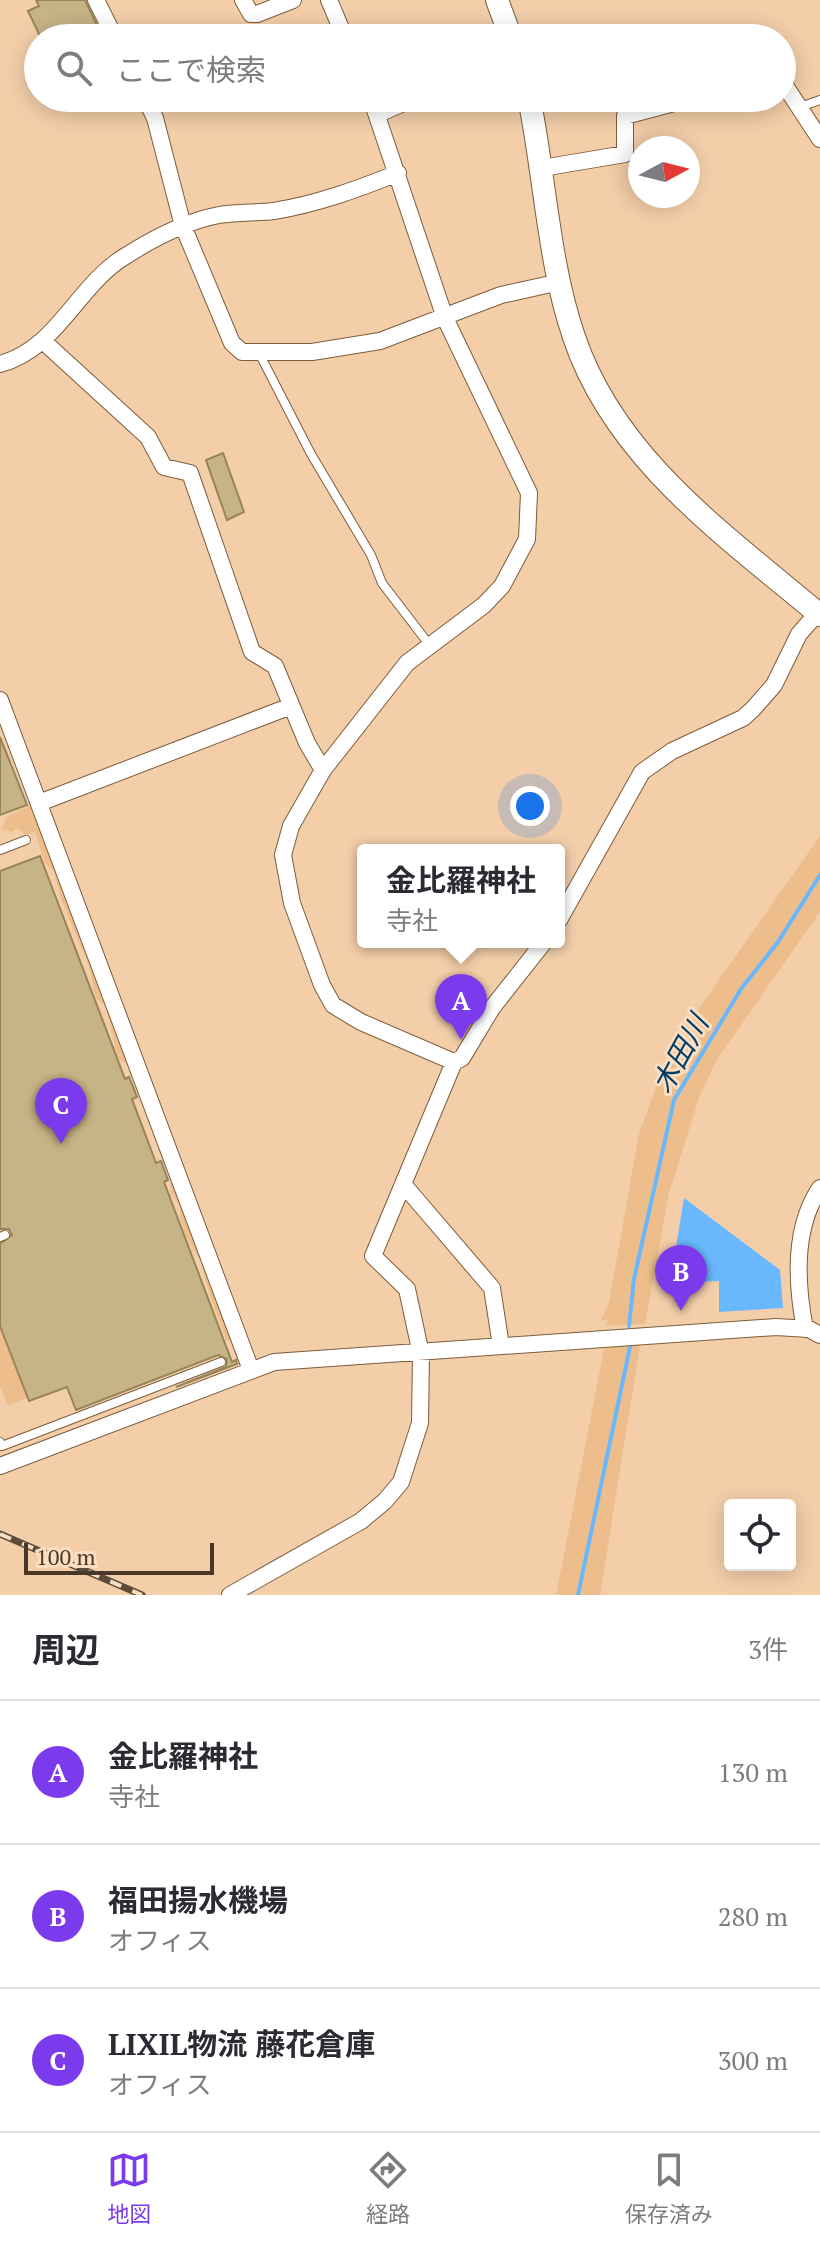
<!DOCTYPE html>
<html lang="ja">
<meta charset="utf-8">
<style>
body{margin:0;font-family:"PT Serif","Noto Sans JP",serif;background:#f2f2f3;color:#2b2b33}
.controls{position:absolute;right:24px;bottom:24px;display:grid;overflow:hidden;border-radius:8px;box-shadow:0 4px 20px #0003}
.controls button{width:72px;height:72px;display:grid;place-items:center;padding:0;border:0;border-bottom:2px solid #e1e1e2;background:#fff;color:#2b2b33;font:40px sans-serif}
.compass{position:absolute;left:628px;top:136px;width:72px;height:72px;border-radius:50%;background:#fff;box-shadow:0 4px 20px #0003;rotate:83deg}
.scale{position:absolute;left:24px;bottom:20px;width:190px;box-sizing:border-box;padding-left:8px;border:4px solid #473829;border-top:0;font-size:22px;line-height:28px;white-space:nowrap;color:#473829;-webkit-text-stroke:6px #fbddbf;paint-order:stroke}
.you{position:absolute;left:530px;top:806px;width:28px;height:28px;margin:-20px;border:6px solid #fff;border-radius:50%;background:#1a73e8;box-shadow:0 0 0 12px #1a73e833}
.badge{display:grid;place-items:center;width:52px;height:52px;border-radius:50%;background:#7c3aed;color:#fff;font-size:26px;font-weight:700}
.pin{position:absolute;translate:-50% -66px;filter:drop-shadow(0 2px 4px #0008)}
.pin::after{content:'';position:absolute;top:42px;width:28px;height:24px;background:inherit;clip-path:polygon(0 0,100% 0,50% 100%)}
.popup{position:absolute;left:357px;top:844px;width:208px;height:104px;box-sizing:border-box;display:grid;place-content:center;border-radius:8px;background:#fff;filter:drop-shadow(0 2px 6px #0005);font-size:26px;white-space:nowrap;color:#7c7c81}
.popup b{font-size:30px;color:#2b2b33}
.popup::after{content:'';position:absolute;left:50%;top:100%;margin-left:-16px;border:16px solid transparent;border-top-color:#fff}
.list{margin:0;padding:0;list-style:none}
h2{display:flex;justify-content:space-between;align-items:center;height:104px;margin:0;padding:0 32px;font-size:34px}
h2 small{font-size:26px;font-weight:400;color:#7c7c81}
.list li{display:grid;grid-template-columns:52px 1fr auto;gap:24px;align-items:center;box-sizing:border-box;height:144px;padding:0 32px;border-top:2px solid #e1e1e2}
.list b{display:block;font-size:30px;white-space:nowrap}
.list p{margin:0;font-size:26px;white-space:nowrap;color:#7c7c81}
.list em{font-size:26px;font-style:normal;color:#7c7c81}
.icon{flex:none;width:44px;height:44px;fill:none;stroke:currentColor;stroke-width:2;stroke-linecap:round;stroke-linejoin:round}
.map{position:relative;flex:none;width:820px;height:1595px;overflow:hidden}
.search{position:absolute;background:#fff;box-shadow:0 4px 20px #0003;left:24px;right:24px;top:24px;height:88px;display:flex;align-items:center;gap:20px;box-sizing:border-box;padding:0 28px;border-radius:44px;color:#7c7c81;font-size:30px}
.sheet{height:536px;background:#fff}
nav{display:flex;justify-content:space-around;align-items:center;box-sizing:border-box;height:112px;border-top:2px solid #e1e1e2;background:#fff;font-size:22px;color:#7c7c81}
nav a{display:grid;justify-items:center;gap:4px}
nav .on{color:#7c3aed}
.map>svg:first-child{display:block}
.green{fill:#edbe8c}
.water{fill:#69b8fe}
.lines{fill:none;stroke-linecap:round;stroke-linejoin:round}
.stream{stroke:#69b8fe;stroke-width:4}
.building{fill:#c6b386;stroke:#978459;stroke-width:2}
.lane-casing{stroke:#7d5d3b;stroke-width:10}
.street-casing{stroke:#7d5d3b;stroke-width:18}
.secondary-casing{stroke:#7d5d3b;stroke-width:24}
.lane{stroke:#fff;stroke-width:8}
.street{stroke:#fff;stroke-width:16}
.secondary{stroke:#fff;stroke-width:22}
.rail-casing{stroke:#5d4b39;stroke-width:7}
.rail{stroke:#fbddbf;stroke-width:4;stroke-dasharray:12;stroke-linecap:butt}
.labels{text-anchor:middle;stroke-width:6;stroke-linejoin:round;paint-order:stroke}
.water-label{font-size:28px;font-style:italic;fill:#003d69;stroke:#fbddbf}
</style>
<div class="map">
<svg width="820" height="1595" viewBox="0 0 820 1595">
<rect width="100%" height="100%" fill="#f3cea9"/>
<path class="green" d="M33,804l95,260 -10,-5 -12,-52 -11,-10 -5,-28 -29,-70 -7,-27 -9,-9 -10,-31 -10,3 -8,-7 -5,4 -11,-3 7,-13z
M820,836v76l-104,149 -17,37 -30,95 -24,131 -39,2 2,-6h-7l8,-18 30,-168 30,-83z
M170,1177l2,1 61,163 -7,-1c-4,-15 -27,-69 -24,-79 -11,-13 -24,-37 -22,-55l-9,-13z
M0,1326l27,72 -19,8 -8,-20z
M641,1339l-41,256h-44l49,-251z"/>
<path class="water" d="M684,1198l96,72 3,38 -64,4v-31l-49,2z"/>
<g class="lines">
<path class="stream" d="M629,1326l5,-47 40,-179 67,-111 37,-47 42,-67
M578,1595l53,-253"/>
</g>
<path class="building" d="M36,0h49l18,38h-62l-13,-27 11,-5z
M223,453l21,59 -17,8 -21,-60z
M0,737l27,68 -27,10z
M40,856l85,223 4,-2 8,20 -5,2 24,64 5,-2 7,19 -4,2 68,180 4,-2 1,4 -61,23 50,-20 1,-8 -9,-4 -142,55 -9,-23 -38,14 -29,-75v-82l12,-9 -3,-6h-9v-358z"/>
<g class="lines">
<g class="lane-casing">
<path id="lane" d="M800,107l20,-7
M379,118l46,-20
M259,353l52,101 60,101 11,28 46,60
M0,850l26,-10
M0,1237l5,-2
M0,1442l2,4 219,-84"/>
</g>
<g class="street-casing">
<path id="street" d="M96,0l19,38
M243,0l8,14h6l36,-14
M329,0l16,38
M782,81l38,58
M145,98l10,20 28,108 49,117 10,9h70l68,-11 121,-46 59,-13
M371,98l74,220 84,175 -2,46 -25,47 -18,19 -77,58 -84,107 -32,56 -8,29 9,48 30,82 11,20 28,17 93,40
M542,168l83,-14v-38l68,-18
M43,341l105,96 16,30 26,6 62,179 23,14 32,77 16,27
M0,364c57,-15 77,-78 124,-107 28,-18 63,-36 95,-42 18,-3 37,-2 55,-4 43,-7 84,-22 124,-38
M0,700l251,670
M39,803l252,-97
M559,920l83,-148 30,-21 71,-33 10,-9 21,-24 25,-51 21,-24
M403,1184l89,104 9,58
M805,1329c-9,-46 -12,-101 15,-141
M0,1466l274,-104 502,-35 33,2 11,6
M230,1595l131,-74 24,-20 16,-19 19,-59 1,-69 -14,-65 -34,-33 81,-194 8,-4 30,-50 52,-66"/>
</g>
<g class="secondary-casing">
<path id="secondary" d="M497,0l14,38
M529,98c16,78 19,163 45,239 41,122 151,198 246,278"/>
</g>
<use href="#lane" class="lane"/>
<use href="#street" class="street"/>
<use href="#secondary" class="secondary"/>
<g class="rail-casing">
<path id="rail" d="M0,1534l142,61"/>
</g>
<use href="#rail" class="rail"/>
</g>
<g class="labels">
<g class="water-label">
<text transform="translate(680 1054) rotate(-61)" y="10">木田川</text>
</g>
</g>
</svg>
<div class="controls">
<button><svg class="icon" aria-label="locate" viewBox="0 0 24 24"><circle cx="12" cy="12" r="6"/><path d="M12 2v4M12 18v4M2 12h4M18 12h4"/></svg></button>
</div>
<svg class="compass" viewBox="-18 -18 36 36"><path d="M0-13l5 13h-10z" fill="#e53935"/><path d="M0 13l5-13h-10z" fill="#7c7c81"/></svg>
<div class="scale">100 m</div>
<div class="you"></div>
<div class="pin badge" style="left:461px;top:1040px">A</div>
<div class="popup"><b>金比羅神社</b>寺社</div>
<div class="pin badge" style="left:681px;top:1311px">B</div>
<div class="pin badge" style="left:61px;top:1144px">C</div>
<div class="search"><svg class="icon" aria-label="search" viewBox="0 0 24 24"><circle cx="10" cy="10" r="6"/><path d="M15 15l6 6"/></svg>ここで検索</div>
</div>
<section class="sheet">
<h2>周辺<small>3件</small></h2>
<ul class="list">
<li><span class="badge">A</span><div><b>金比羅神社</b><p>寺社</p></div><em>130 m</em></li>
<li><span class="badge">B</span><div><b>福田揚水機場</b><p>オフィス</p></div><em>280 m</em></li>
<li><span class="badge">C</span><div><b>LIXIL物流 藤花倉庫</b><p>オフィス</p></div><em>300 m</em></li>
</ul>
</section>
<nav>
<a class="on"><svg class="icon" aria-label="map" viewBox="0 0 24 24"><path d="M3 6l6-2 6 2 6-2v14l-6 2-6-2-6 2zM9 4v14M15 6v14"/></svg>地図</a>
<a><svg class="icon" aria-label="directions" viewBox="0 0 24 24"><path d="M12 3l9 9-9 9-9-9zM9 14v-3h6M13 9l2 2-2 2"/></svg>経路</a>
<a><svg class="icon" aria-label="saved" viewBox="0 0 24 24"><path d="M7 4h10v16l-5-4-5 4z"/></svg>保存済み</a>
</nav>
